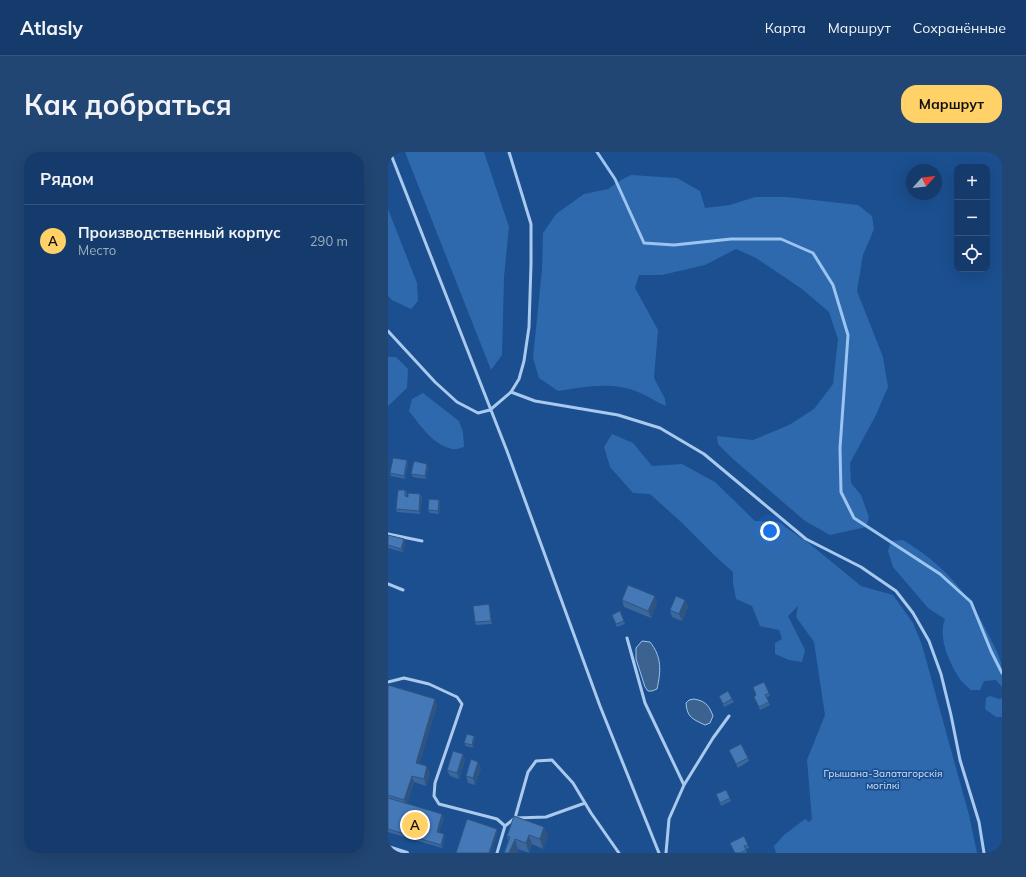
<!DOCTYPE html>
<html lang="ru">
<meta charset="utf-8">
<style>
body{margin:0;font-family:Mulish,sans-serif;background:#214673;color:#f1f3f6}
.controls{position:absolute;right:12px;top:12px;display:grid;overflow:hidden;border-radius:8px;box-shadow:0 4px 16px #0002}
.controls button{width:36px;height:36px;display:grid;place-items:center;padding:0;border:0;border-bottom:1px solid #33557e;background:#143b6b;color:#f1f3f6;font:20px sans-serif}
.compass{position:absolute;left:518px;top:12px;width:36px;height:36px;border-radius:50%;background:#143b6b;box-shadow:0 4px 16px #0002;rotate:63deg}
.you{position:absolute;left:382px;top:379px;width:14px;height:14px;margin:-10px;border:3px solid #fff;border-radius:50%;background:#1a73e8;box-shadow:0 0 0 6px #1a73e833}
.badge{display:grid;place-items:center;width:26px;height:26px;border-radius:50%;background:#ffd166;color:#111;font-size:13px;font-weight:700}
.pin{position:absolute;translate:-50% -50%;border:2px solid #fff;box-shadow:0 1px 4px #0006}
.list{margin:0;padding:0;list-style:none}
h2{display:flex;justify-content:space-between;align-items:center;height:52px;margin:0;padding:0 16px;font-size:17px}
h2 small{font-size:13px;font-weight:400;color:#9dadc1}
.list li{display:grid;grid-template-columns:26px 1fr auto;gap:12px;align-items:center;box-sizing:border-box;height:72px;padding:0 16px;border-top:1px solid #33557e}
.list b{display:block;font-size:15px;white-space:nowrap}
.list p{margin:0;font-size:13px;white-space:nowrap;color:#9dadc1}
.list em{font-size:13px;font-style:normal;color:#9dadc1}
.icon{flex:none;width:22px;height:22px;fill:none;stroke:currentColor;stroke-width:2;stroke-linecap:round;stroke-linejoin:round}
.map{position:relative;flex:none;width:614px;height:701px;overflow:hidden;border-radius:16px}
header{display:flex;align-items:center;gap:24px;box-sizing:border-box;height:56px;padding:0 20px;background:#143b6b;border-bottom:1px solid #33557e}
header strong{font-size:19px}
nav{display:flex;gap:22px;margin-inline-start:auto;font-size:14px}
.intro{display:flex;align-items:center;justify-content:space-between;box-sizing:border-box;height:96px;padding:0 24px}
h1{margin:0;font-size:28px}
.button{padding:10px 18px;border-radius:16px;background:#ffd166;color:#111;font-size:14px;font-weight:700}
main{display:flex;gap:24px;padding:0 24px}
aside{flex:1;background:#143b6b;border-radius:16px;box-shadow:0 4px 16px #0002}
.map>svg:first-child{display:block}
.green{fill:#2e69ad}
.water{fill:#3c6290;stroke:#9cc4f0}
.lines{fill:none;stroke-linecap:round;stroke-linejoin:round}
.stream{stroke:#9cc4f0;stroke-width:3}
.service{stroke:#a9c9ee;stroke-width:3}
.minor{stroke:#a9c9ee;stroke-width:4}
.wall{fill:#3a679d}
.shaded-wall{fill:#305480}
.building{fill:#4478b7;stroke:#305480}
.labels{text-anchor:middle;stroke-width:3.5;stroke-linejoin:round;paint-order:stroke}
.park-label{font-size:10px;fill:#cfe3fa;stroke:#1b4f8f}
</style>
<header>
<strong>Atlasly</strong>
<nav><a>Карта</a><a>Маршрут</a><a>Сохранённые</a></nav>
</header>
<div class="intro"><h1>Как добраться</h1><a class="button">Маршрут</a></div>
<main>
<aside>
<h2>Рядом<small></small></h2>
<ul class="list">
<li><span class="badge">A</span><div><b>Производственный корпус</b><p>Место</p></div><em>290 m</em></li>
</ul>
</aside>
<div class="map">
<svg width="614" height="701" viewBox="0 0 614 701">
<rect width="100%" height="100%" fill="#1b4f8f"/>
<path class="green" d="M17,0h79l25,75 -5,50 -2,78 -11,15z
M243,23l46,3 23,13 5,17 25,-3 25,-8h31l72,8 14,11 2,13 -11,26 -6,36 26,66 5,30 -12,28 -26,48 1,20 10,12 8,22 -3,10 -36,8 -25,-14 -72,-62 -15,-15 -1,-8 36,4 36,-15 25,-16 19,-25 5,-45 -9,-27 -27,-23 -46,-31 -20,-9 -31,16 -43,10h-23l-4,13 23,42 -4,48 11,21 1,7c-10,-4 -18,-10 -28,-14 -25,-11 -54,-5 -80,-1l-19,-13 -6,-20 9,-89 1,-36 13,-19 28,-20 24,-5 13,-9z
M0,57l29,74 1,18 -7,8 -19,-9 -4,-4z
M0,205h8l12,12 -1,19 -19,18z
M35,241l36,28 4,11 1,15c-4,1 -8,3 -12,2 -19,-4 -32,-24 -43,-38l3,-12z
M224,282l21,9 19,23 30,-2 33,18 40,39 23,1 32,22 51,42 32,9 20,28 9,22 47,170 8,38h-201l-2,-7 10,-11 21,-16 4,3 3,-3 -5,-59 18,-45 -11,-73 -18,-25 2,-11 -10,10 17,34 -3,12 -13,-2 -14,-6v-11l7,-4 -3,-9 -19,-4 -8,-20 -16,-7 -3,-16v-11l-19,-17 -33,-33 -31,-28 -17,-1 -23,-26 -6,-20z
M515,388c43,26 67,55 88,100 4,7 8,15 10,23 1,7 1,17 1,24l-6,-7 -12,1 -4,9h-9c-4,-4 -10,-8 -13,-14 -10,-16 -20,-39 -13,-57l-17,-11 -35,-41 -5,-16 3,-10z
M602,544l9,3 3,-1v19h-6l-11,-8 1,-11z"/>
<path class="water" d="M254,489l8,1c12,15 11,29 7,47l-5,2h-4l-3,-4 -9,-28v-11z
M306,547c11,2 15,6 19,17l-3,7 -5,2c-12,-6 -18,-7 -19,-22l3,-3z"/>
<g class="lines">
<path class="stream" d="M209,0l18,27 29,64 30,2 57,-6h50l32,14 20,32 15,50 -8,113 1,44 13,26 86,56 31,28 20,49 11,22"/>
<path class="service" d="M2,0l117,299 93,255 59,147
M0,179l47,51 22,20 21,11 12,-3 21,-18 8,-13 5,-18 5,-34 2,-63v-40l-22,-72
M123,240l24,9 83,14 42,13 44,26 102,85 55,28 35,24 17,22 16,28 12,33 10,41 9,45 19,62 5,31
M0,382l34,7
M0,432l15,6
M239,486l18,65 39,82
M0,530l16,-4 25,6 28,13 5,7 -27,79 -1,13 5,8 58,15 8,7 -8,27
M127,666l13,-46 8,-11 16,-1 21,23 18,30 28,40
M117,674l10,-8 31,-1 39,-14
M278,701l3,-34 15,-34 29,-47 16,-22"/>
<path class="minor" d="M0,695l19,6"/>
</g>
<path class="wall" d="M19,308l1,4 -3,15 -14,-3 -1,-3z
M40,315l-2,12 -13,-2 -2,-3z
M17,338l2,3 -1,4 14,-3 2,3 -2,17 -23,-2 -1,-3z
M51,348l1,3 -1,11 -9,-1 -2,-3z
M0,383l17,7 -2,10 -15,-4z
M234,448l35,2 -6,16 -27,-11z
M297,448l3,7 -6,14 -10,-4 -2,-7z
M102,456l2,16 -16,1 -1,-3z
M232,459l5,13 -8,3 -5,-12z
M0,533l49,20 -18,59 11,9 -4,13 -12,-4 -7,22 37,14 -5,14 6,5 -3,11 -54,-16z
M365,535l16,6 1,3 -4,2 4,7 -10,5 -6,-13 2,-1z
M331,544l13,3 2,3 -10,5z
M86,584l1,3 -2,9 -7,-2 -2,-3z
M341,598l19,8 1,3 -11,7z
M77,608l-6,19 -9,-3 -3,-6z
M93,616l-6,17 -7,-2 -2,-7z
M328,642l14,4 1,3 -10,5z
M156,675l4,10 -5,12 -11,-5 -3,9 -11,-4 -2,4h-12l4,-12 -1,-5z
M342,691l18,2 1,3 -3,1 1,4h-12z"/>
<path class="shaded-wall" d="M19,308l1,4 -3,15 -1,-3z
M39,312l1,3 -2,12 -1,-3z
M32,342l2,3 -2,17 -1,-3z
M51,348l1,3 -1,11 -1,-3z
M16,387l1,3 -2,10 -2,-3z
M267,444l2,6 -6,16 -3,-7z
M297,448l3,7 -6,14 -3,-7z
M101,452l1,4 2,16 -1,-3z
M47,547l2,6 -19,64 -2,-6z
M86,584l1,3 -2,9 -1,-3z
M75,602l2,6 -6,19 -2,-6z
M90,610l3,6 -6,17 -2,-7z
M39,614l3,7 -4,13 -2,-7z
M24,624l2,6 -7,24 -3,-6z
M54,662l2,4 -6,17 -1,-3z
M156,675l4,10 -5,12 -3,-10z
M109,677l1,3 -7,21h-2z
M56,682l1,3 -3,11 -1,-3z
M141,683l3,9 -3,9 -3,-10z
M127,687l3,10 -2,4h-7z"/>
<path class="building" d="M5,306l14,2 -3,16 -14,-3z
M26,309l13,3 -2,12 -14,-2z
M10,338h7v6l3,1v-4l12,1 -1,17 -23,-2z
M41,347l10,1 -1,11 -10,-1z
M0,383l16,4 -3,10 -13,-4z
M240,433l27,11 -7,15 -26,-11z
M288,444l9,4 -6,14 -9,-4z
M101,452l2,17 -16,1 -2,-16z
M232,459l4,10 -8,3 -4,-9z
M376,530l5,11 -4,2 4,7 -10,5 -5,-10 2,-2 -3,-8z
M0,533l47,14 -19,64 11,3 -3,13 -12,-3 -8,24 -16,-5z
M340,539l4,8 -9,5 -4,-8z
M79,582l7,2 -2,9 -8,-2z
M353,592l7,14 -12,6 -7,-14z
M65,599l10,3 -6,19 -10,-3z
M83,607l7,3 -5,16 -7,-2z
M338,638l4,8 -10,5 -4,-9z
M0,646l54,16 -5,18 7,2 -3,11 -53,-16z
M126,664l30,11 -4,12 -11,-4 -3,8 -11,-4 -6,14h-5l6,-16 -3,-1z
M79,667l30,10 -8,24h-33z
M356,684l4,9 -4,1 2,4 -6,3h-5l-5,-10z"/>
<g class="labels">
<g class="park-label">
<text x="495" y="625">Грышана-Залатагорскія<tspan x="495" dy="12">могілкі</tspan></text>
</g>
</g>
</svg>
<div class="controls">
<button>+</button>
<button>−</button>
<button><svg class="icon" aria-label="locate" viewBox="0 0 24 24"><circle cx="12" cy="12" r="6"/><path d="M12 2v4M12 18v4M2 12h4M18 12h4"/></svg></button>
</div>
<svg class="compass" viewBox="-18 -18 36 36"><path d="M0-13l5 13h-10z" fill="#e53935"/><path d="M0 13l5-13h-10z" fill="#9dadc1"/></svg>
<div class="you"></div>
<div class="pin badge" style="left:27px;top:673px">A</div>
</div>
</main>
